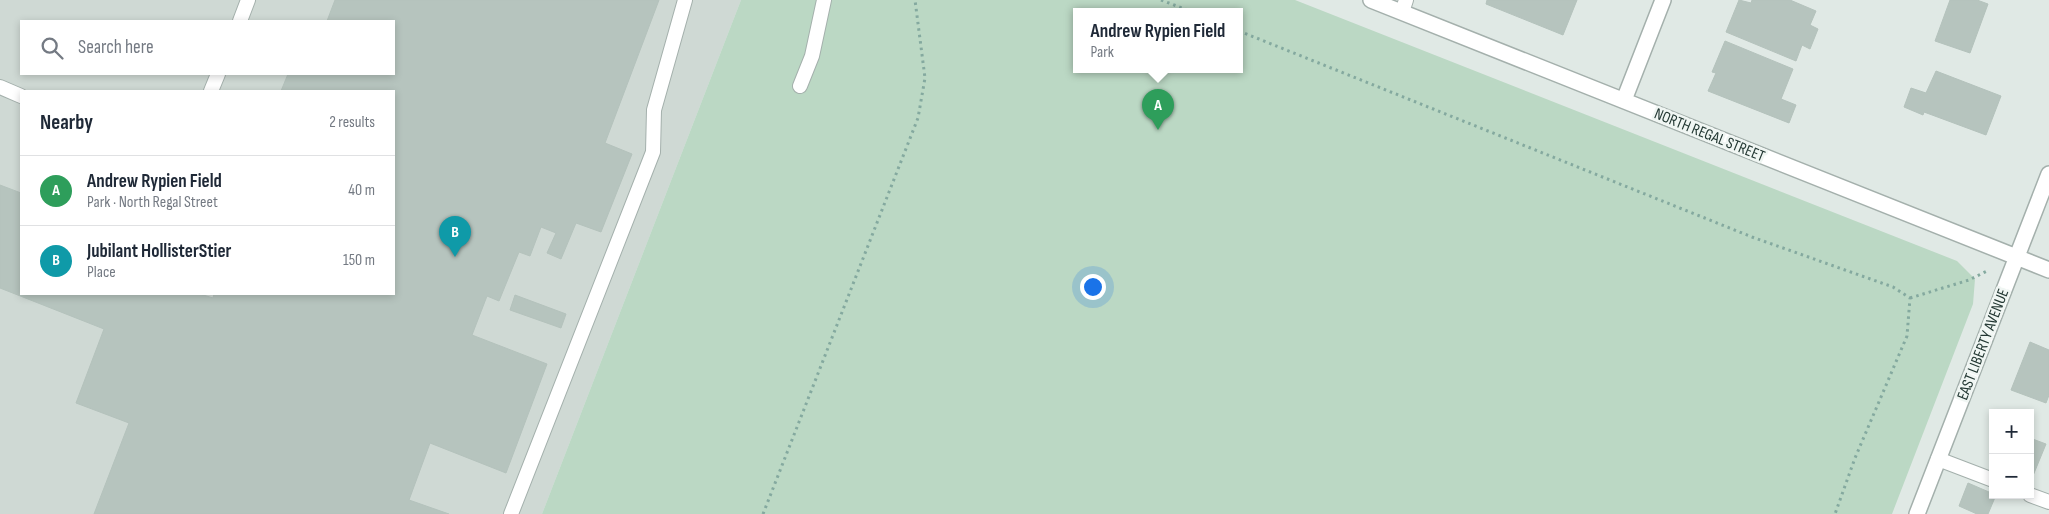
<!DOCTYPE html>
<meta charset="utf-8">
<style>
body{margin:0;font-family:"Sofia Sans Condensed",sans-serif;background:#f2f2f3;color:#1f2937}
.controls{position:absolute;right:15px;bottom:15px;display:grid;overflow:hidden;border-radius:0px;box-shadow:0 2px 8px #0003}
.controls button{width:45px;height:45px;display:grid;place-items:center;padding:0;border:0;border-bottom:1px solid #e0e1e3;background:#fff;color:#1f2937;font:25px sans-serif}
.you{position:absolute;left:1092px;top:286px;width:18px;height:18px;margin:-12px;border:4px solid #fff;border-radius:50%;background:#1a73e8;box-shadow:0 0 0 8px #1a73e833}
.badge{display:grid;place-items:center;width:32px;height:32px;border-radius:50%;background:#77534c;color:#fff;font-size:16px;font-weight:700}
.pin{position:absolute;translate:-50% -41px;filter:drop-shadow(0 1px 2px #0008)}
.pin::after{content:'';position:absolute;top:26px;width:18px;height:15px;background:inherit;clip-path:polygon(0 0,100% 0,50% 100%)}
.popup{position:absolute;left:1073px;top:8px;width:170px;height:65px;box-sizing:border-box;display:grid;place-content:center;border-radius:0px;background:#fff;filter:drop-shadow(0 1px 4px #0005);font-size:16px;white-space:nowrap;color:#747a83}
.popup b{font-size:19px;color:#1f2937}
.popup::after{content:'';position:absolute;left:50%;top:100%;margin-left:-10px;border:10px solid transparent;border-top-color:#fff}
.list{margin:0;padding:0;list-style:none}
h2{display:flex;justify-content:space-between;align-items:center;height:65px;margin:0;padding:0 20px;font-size:21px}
h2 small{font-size:16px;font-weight:400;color:#747a83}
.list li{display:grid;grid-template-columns:32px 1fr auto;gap:15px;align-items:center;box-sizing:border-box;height:70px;padding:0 20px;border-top:1px solid #e0e1e3}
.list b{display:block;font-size:19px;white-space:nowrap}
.list p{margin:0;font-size:16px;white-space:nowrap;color:#747a83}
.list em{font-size:16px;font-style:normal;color:#747a83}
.icon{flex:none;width:28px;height:28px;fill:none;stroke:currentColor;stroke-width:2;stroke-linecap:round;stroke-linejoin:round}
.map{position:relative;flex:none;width:2049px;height:514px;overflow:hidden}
.search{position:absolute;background:#fff;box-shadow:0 2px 8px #0003;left:20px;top:20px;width:375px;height:55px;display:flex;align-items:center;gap:12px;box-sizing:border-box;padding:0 18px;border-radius:0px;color:#747a83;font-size:19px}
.panel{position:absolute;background:#fff;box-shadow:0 2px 8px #0003;left:20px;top:90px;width:375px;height:205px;border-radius:0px}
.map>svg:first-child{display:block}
.built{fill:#cfd9d4;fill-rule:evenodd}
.green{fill:#bbd8c4;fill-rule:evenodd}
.building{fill:#b6c4be;stroke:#b4c2bc}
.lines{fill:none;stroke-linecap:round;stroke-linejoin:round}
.service-casing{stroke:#a4b0ac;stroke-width:16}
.minor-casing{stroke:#a4b0ac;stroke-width:18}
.path{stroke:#84a99f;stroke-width:3;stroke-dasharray:2.5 4;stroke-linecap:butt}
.service{stroke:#fff;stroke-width:14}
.minor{stroke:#fff;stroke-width:15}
.labels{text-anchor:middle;stroke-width:5;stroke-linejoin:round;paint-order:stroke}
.street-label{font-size:16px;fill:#233833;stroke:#f0f6f3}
</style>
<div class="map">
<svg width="2049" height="514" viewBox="0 0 2049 514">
<rect width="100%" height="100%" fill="#e0e9e5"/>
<path class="built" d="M0,0h741l-199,514h-542zM21,21h373v53h-373zM21,91h373v203h-373z"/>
<path class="green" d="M741,0h554l662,261 18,18 -2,25 -81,210h-1350zM1077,11h162v58h-162z"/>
<path class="building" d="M335,0h324l-54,143 27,11 -31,78 -25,-9 -15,36 -14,-6 9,-20 -15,-6 -11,29 -11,-4 -20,49 -12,-5 -15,39 75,29 -41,109 -76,-30 -21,57 40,14h-355l35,-91 -53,-20 28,-74 -104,-41v-103l21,8v101h179l13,4 1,-4h180v-203h-113l7,-17h106v-53h-67z
M1487,0h90l-14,35 -77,-31z
M1739,0l12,3 1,-3h38l26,11 -6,14 8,4 -8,20 -8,-4 -6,16 -70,-29z
M1950,0h27l11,4 -18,49 -35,-12z
M1725,41l68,28 -12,30 15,6 -7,18 -81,-32 8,-18 -4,-1z
M1936,71l65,25 -15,39 -62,-23 -1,3 -19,-8 7,-19 15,5z
M515,295l51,19 -5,14 -51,-18z
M2030,342l19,8v45l-3,8 -35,-13z
M2030,438l16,6 -16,39z
M1968,483l28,12 -8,19h-11l-18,-8z"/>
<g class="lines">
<g class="service-casing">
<path id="service" d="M1402,12l4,-12
M240,21l8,-21
M800,86l12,-30 12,-56
M0,87l21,9
M211,91l7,-17
M1938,459l55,21
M2030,495l19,7
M511,514l142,-362 1,-42 31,-110"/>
</g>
<g class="minor-casing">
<path id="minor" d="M1371,0l678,270
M1624,100l39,-100
M1917,514l132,-340"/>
</g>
<path class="path" d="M1161,0l29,11
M1239,31l513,206 141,50 17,11 -3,38 -52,122 -20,56
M1910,298l59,-18 18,-9
M763,514l155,-396 7,-40 -10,-78"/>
<use href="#service" class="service"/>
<use href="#minor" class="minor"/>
</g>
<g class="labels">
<g class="street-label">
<text transform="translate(1710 134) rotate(22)" y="6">NORTH REGAL STREET</text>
<text transform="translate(1982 344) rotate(-69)" y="6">EAST LIBERTY AVENUE</text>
</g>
</g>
</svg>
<div class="controls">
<button>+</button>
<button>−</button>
</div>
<div class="you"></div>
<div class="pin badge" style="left:1158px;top:130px;background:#2e9e5b">A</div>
<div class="popup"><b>Andrew Rypien Field</b>Park</div>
<div class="pin badge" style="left:455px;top:257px;background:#0f9aa8">B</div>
<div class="search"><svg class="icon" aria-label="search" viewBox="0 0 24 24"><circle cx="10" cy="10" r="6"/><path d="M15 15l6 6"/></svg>Search here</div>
<section class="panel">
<h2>Nearby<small>2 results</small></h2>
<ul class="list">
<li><span class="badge" style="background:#2e9e5b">A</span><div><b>Andrew Rypien Field</b><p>Park · North Regal Street</p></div><em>40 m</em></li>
<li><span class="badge" style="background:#0f9aa8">B</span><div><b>Jubilant HollisterStier</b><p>Place</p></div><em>150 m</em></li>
</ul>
</section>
</div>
